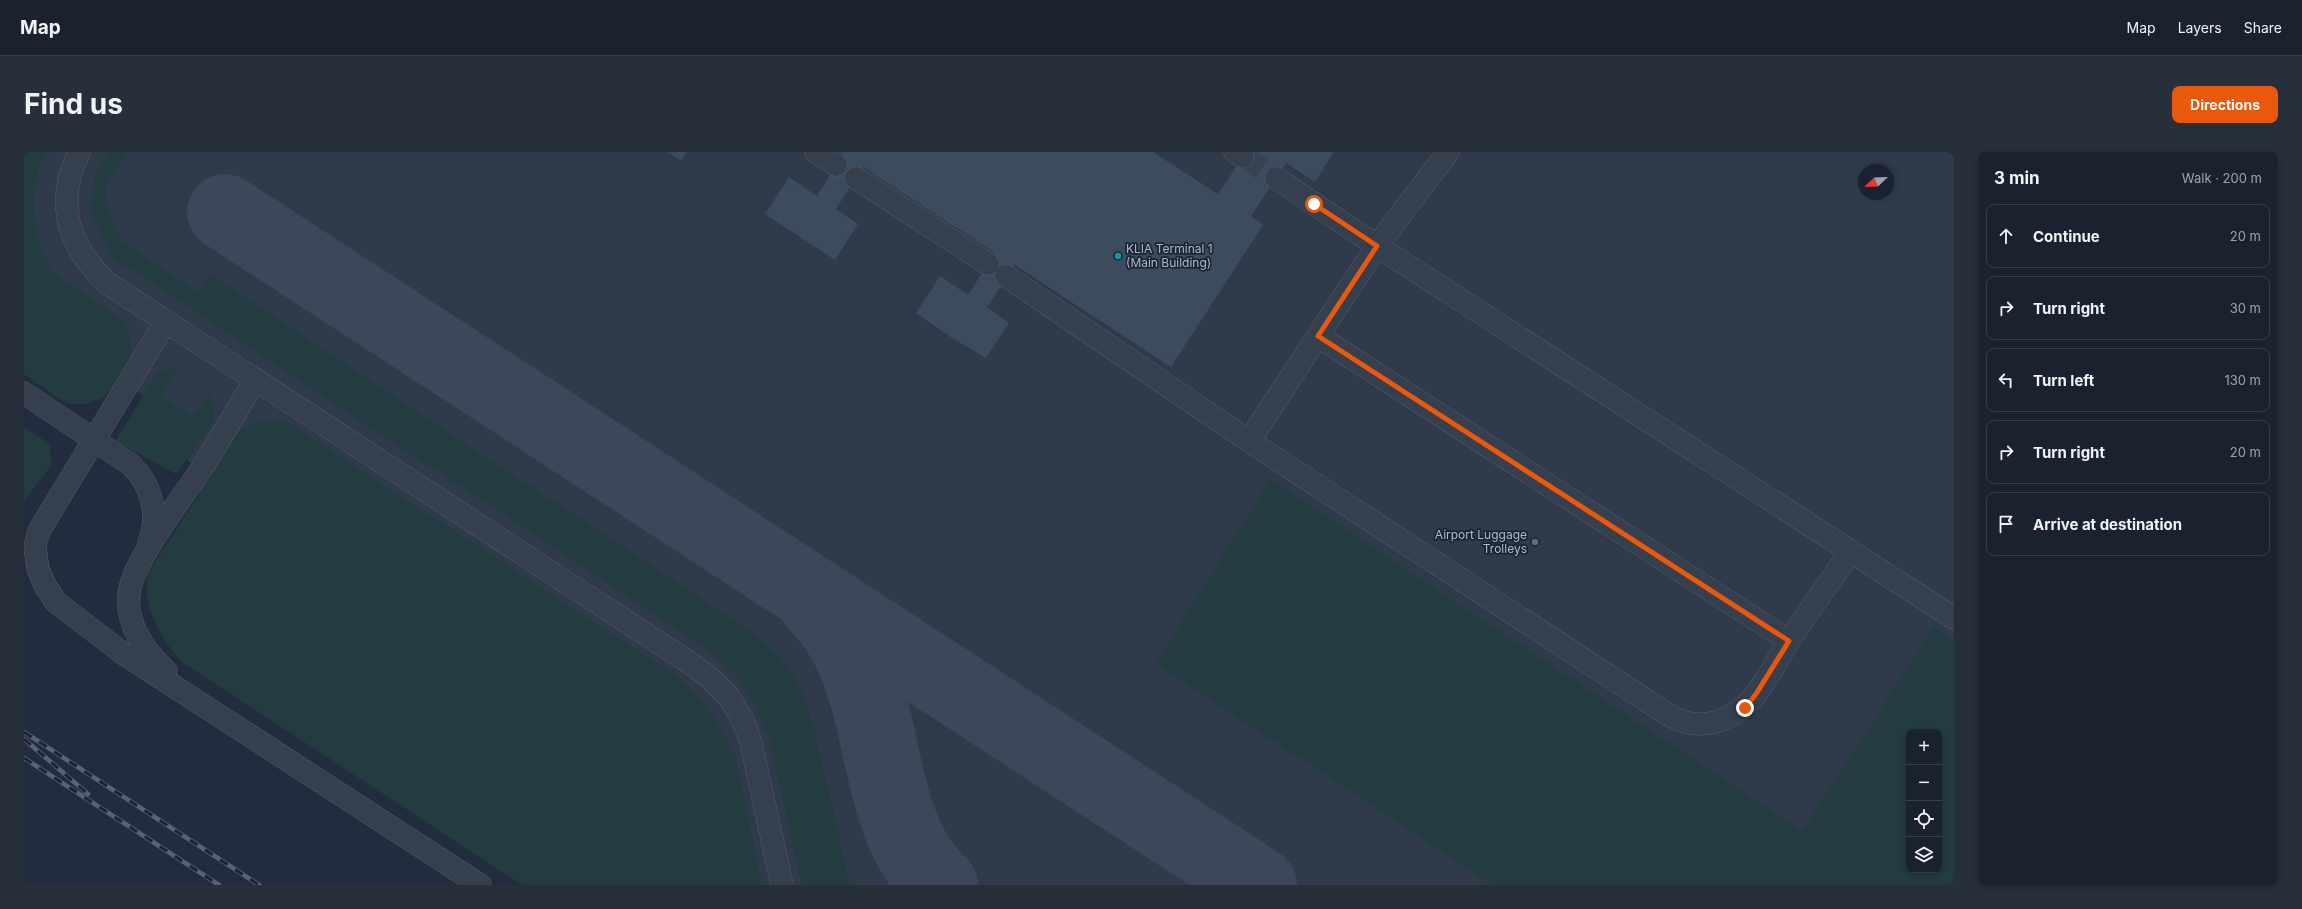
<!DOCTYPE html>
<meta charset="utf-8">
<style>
body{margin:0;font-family:Inter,sans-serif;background:#262f3a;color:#f1f3f6}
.controls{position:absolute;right:12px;bottom:12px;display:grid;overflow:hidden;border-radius:8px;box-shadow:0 2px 6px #0003}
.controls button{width:36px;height:36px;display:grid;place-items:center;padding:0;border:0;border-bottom:1px solid #373f4a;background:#19222e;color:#f1f3f6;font:20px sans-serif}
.compass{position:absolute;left:1834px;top:12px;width:36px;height:36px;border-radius:50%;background:#19222e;box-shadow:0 2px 6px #0003;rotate:247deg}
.stop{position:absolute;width:12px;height:12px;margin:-9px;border:3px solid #ea580c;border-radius:50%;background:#fff}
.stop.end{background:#ea580c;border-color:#fff;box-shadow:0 1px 4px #0008}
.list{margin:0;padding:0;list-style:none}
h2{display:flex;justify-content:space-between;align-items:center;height:52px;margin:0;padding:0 16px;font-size:17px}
h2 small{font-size:13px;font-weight:400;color:#9fa4aa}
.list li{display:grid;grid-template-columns:26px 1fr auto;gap:12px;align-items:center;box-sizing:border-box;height:64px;margin:0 8px 8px;padding:0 8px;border:1px solid #373f4a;border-radius:8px}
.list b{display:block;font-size:15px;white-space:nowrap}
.list em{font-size:13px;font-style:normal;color:#9fa4aa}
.icon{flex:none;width:22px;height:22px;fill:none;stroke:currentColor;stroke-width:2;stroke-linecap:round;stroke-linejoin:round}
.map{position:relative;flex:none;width:1930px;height:733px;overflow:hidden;border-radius:8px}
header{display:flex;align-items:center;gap:24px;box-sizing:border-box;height:56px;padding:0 20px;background:#19222e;border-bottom:1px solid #373f4a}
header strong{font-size:19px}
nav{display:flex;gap:22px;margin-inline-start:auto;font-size:14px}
.intro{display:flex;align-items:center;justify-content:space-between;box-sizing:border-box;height:96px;padding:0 24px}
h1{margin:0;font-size:28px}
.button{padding:10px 18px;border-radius:8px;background:#ea580c;color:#fff;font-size:14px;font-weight:700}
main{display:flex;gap:24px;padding:0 24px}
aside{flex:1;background:#19222e;border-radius:8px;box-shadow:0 2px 6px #0003}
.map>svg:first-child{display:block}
.airport{fill:#2f3a4b;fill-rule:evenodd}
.green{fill:#233c3f;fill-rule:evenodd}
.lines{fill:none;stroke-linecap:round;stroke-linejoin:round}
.taxiway{stroke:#3c485a;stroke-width:76}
.building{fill:#3d4b5e}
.minor-tunnel{stroke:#374253;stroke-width:22;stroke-dasharray:22 11;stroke-linecap:butt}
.minor-casing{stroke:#535d6c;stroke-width:23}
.minor{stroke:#353f4e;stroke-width:22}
.rail-casing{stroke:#576375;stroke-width:4.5}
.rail{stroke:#1a2433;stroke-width:3;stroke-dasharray:9;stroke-linecap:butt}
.route{stroke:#ea580c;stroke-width:5}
.culture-dot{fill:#0f9aa8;stroke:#1a2433;stroke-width:1.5}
.service-dot{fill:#5c6f8a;stroke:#1a2433;stroke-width:1.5}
.labels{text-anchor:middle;stroke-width:3.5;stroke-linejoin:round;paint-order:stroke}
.poi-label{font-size:12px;fill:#b1bac9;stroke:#1a2433;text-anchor:start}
</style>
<header>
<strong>Map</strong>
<nav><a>Map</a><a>Layers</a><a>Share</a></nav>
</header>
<div class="intro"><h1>Find us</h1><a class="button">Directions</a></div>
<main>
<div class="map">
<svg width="1930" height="733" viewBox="0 0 1930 733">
<rect width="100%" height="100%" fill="#212d3e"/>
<path class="airport" d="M0,0h1930v733h-1420l-299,-395 -48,-30 18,-27 -86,-52 -15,16 -21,7 -17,-1 -42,-29zM1840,18h24v24h-24zM1885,580h30v138h-30z"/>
<path class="green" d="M0,0h24l-10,16 -4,27 1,27 7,28 10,21 71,50 7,19 -1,20 -10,21 -15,16 -21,7 -17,-1 -42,-29z
M85,0h18l-22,33 4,32 14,24 74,52 12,-19 550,363 26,25 15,26 14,41 36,156h-48l-32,-144 -13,-33 -22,-33 -26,-25 -597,-393 -21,-45 3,-37z
M154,216l-17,28 31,21 19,-25 4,29 -39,53 -61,-33 42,-68z
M248,268l17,3 389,254 25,24 22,34 11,24 26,126h-240l-340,-223c-22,-25 -39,-53 -35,-87l91,-141 16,-11z
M0,275l26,17 1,22 -27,35z
M1247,327l531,353 132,-205 20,14v244h-462l-336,-222zM1885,580h30v138h-30z"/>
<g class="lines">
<path class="taxiway" d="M201,60l1034,673
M793,452c80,79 47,213 123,281"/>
</g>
<path class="building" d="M643,0h20l-6,9z
M816,0h313l65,42 28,-42h88l-19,30 -29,-19 -35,53 12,9 -92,142 -156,-102 -28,42 22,16 -23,35 -34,-20 -36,-25 24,-37 28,19 27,-42 -132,-86 -27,42 22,15 -23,36 -70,-46 24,-37 28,19 26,-42z"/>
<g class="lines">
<path class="minor-tunnel" d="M1219,5l33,21"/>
<g class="minor-casing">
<path id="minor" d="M55,0c-24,50 -12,93 28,131l583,380 20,15 19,19 14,23 8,23 31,142
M792,0l20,13
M1211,0l8,5
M832,26l132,86
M1252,26l101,68 577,372
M982,124l243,165 418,273c18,10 31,13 52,7 37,-12 50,-49 70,-80 20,-30 41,-60 62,-90
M142,169l-127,210 -4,16 3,22 8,18 10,15 65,50 359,233
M1294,184l471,305
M0,241l106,71c21,20 30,49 19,78
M1225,289l128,-195 71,-94
M142,519c-21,-20 -41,-46 -37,-77 3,-32 52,-94 71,-123 19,-30 37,-61 55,-91"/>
</g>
<use href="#minor" class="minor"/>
<g class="rail-casing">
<path id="rail" d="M0,580l235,153
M0,587l64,55
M0,606l195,127"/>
</g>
<use href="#rail" class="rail"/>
</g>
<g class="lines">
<path class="route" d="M1290,52l63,42 -59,90 471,305 -33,53 -11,14"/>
</g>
<circle class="culture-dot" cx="1094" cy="104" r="4"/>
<circle class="service-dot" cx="1511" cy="390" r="4"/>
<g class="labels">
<g class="poi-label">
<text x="1102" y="101">KLIA Terminal 1<tspan x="1102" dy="14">(Main Building)</tspan></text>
<text x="1503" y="387" text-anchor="end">Airport Luggage<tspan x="1503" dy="14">Trolleys</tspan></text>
</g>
</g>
</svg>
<div class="controls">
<button>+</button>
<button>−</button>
<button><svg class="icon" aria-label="locate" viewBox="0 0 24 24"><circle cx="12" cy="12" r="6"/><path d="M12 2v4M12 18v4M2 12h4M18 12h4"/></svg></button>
<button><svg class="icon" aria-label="layers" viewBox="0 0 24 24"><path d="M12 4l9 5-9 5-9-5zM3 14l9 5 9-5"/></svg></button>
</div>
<svg class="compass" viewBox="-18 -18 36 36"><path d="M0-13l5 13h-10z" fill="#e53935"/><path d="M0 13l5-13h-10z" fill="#9fa4aa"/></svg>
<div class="stop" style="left:1290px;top:52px"></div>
<div class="stop end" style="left:1721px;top:556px"></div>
</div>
<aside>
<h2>3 min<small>Walk · 200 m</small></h2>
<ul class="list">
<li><svg class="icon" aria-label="ahead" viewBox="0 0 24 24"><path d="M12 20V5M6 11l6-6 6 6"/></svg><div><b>Continue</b></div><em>20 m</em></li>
<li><svg class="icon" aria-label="right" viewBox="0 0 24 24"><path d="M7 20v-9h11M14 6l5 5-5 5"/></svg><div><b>Turn right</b></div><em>30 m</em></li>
<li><svg class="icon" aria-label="left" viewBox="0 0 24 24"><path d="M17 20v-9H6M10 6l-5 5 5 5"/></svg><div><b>Turn left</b></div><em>130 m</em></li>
<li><svg class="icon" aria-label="right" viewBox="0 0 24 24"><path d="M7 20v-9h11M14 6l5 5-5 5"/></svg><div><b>Turn right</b></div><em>20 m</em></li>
<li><svg class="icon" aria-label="arrive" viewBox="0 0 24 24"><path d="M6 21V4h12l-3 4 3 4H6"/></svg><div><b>Arrive at destination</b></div></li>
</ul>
</aside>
</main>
